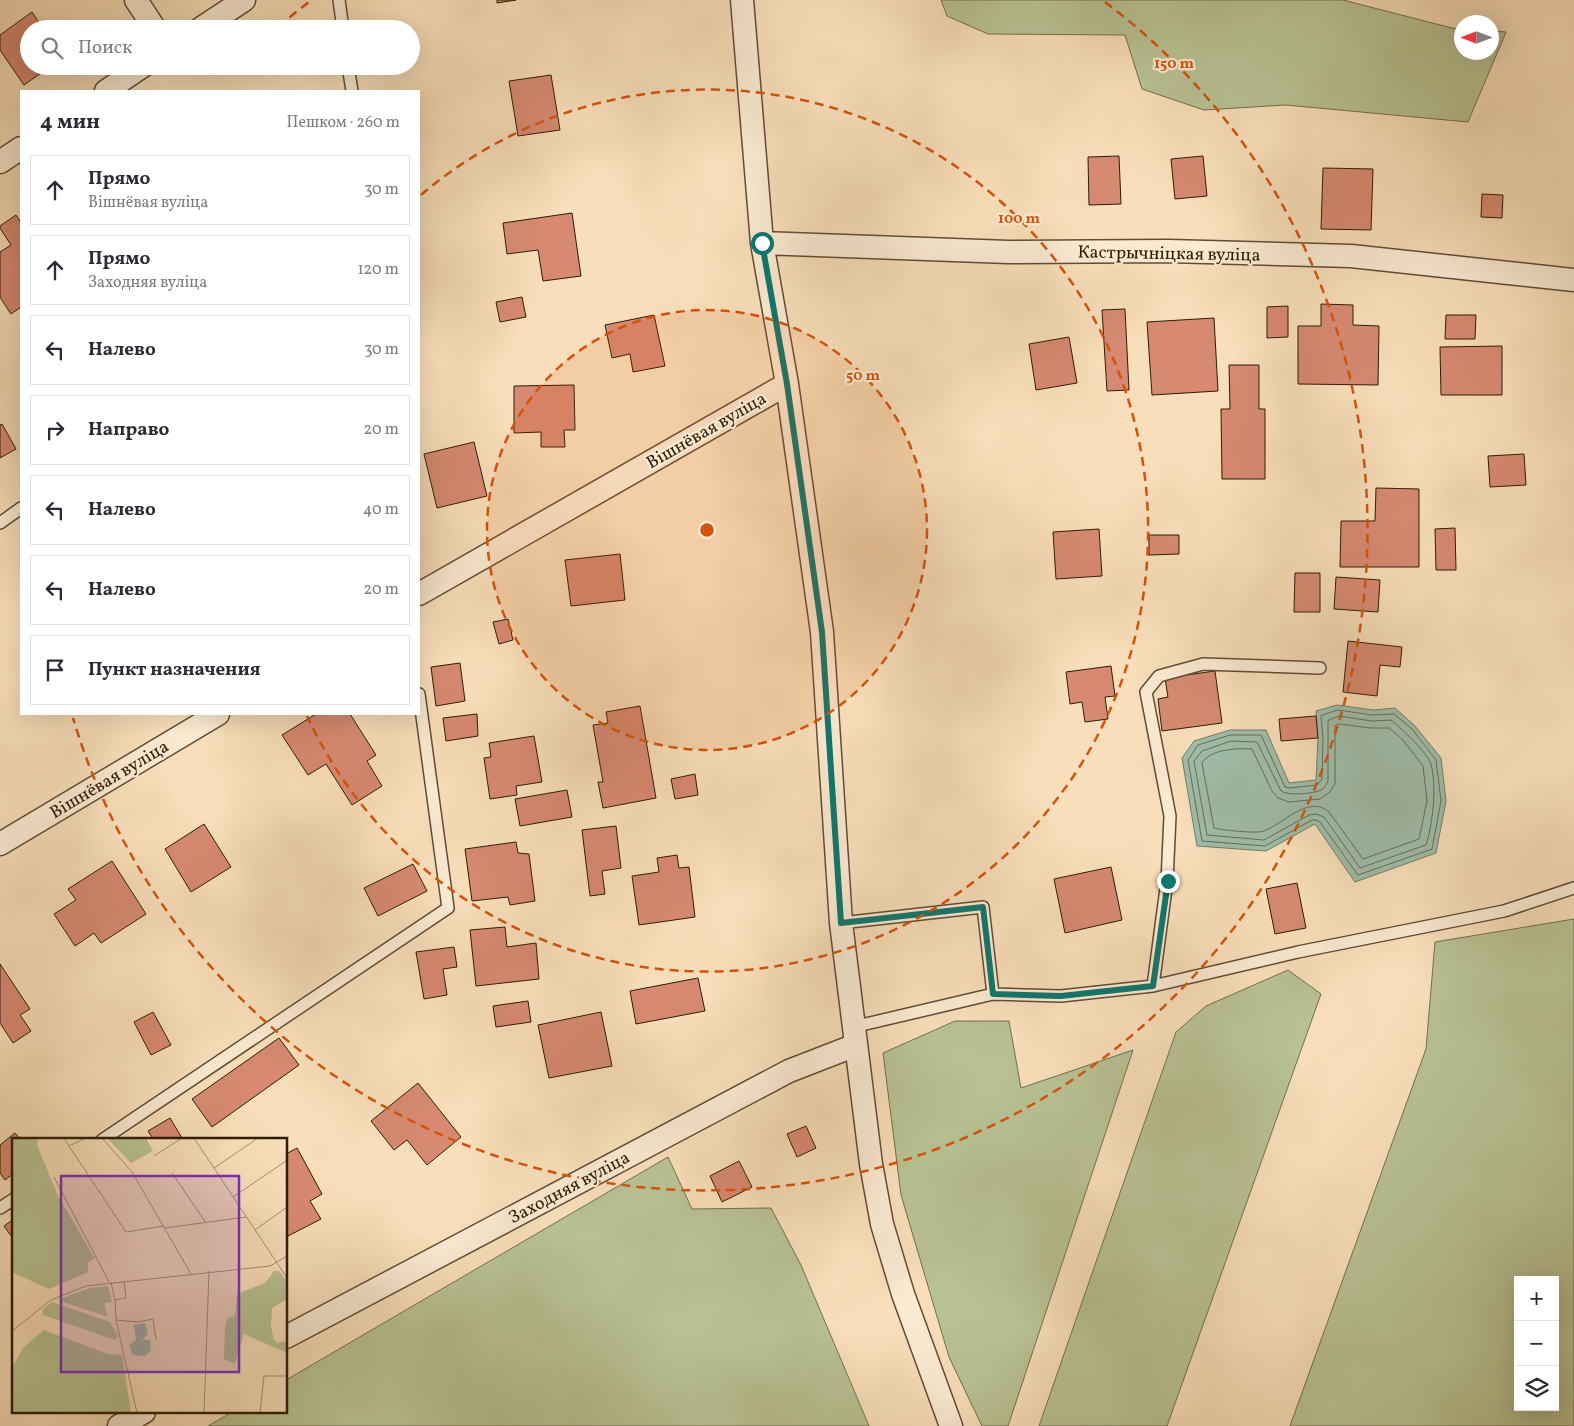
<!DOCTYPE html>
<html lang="ru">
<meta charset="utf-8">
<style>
body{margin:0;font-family:Vollkorn,serif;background:#f2f2f3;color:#2b2b33}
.controls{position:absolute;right:15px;bottom:15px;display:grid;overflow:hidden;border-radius:0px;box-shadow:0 5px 20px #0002}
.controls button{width:45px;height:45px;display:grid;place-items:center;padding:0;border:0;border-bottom:1px solid #e1e1e2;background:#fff;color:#2b2b33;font:25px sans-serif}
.compass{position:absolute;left:1454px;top:15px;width:45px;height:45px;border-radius:50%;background:#fff;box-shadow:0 5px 20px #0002;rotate:270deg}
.stop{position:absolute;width:15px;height:15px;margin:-11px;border:4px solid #0f766e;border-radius:50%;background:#fff}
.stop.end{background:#0f766e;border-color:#fff;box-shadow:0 1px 5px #0008}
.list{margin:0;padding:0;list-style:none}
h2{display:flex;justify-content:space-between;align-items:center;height:65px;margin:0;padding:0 20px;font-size:21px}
h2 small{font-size:16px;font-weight:400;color:#7c7c81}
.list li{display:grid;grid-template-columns:32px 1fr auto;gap:15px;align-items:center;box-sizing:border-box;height:70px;margin:0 10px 10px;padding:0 10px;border:1px solid #e1e1e2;border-radius:0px}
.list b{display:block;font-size:19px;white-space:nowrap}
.list p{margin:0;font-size:16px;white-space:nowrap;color:#7c7c81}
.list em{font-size:16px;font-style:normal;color:#7c7c81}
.icon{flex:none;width:28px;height:28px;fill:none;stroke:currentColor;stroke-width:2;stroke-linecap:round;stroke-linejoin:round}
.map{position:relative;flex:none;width:1574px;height:1426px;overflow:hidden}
.search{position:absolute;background:#fff;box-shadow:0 5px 20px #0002;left:20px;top:20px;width:400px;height:55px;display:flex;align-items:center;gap:12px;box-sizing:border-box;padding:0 18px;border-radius:28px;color:#7c7c81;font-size:19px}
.panel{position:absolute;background:#fff;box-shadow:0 5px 20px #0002;left:20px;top:90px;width:400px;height:625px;border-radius:0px}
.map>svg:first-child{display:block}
.green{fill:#b8c294;stroke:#726f4d;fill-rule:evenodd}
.water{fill:#9fbda9;stroke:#717d68}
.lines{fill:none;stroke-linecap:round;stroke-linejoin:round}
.shore{stroke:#666c58;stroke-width:1}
.building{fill:#d78972;stroke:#2d1c06}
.service-casing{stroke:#604c33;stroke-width:14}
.minor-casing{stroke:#604c33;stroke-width:25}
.service{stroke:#faead2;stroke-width:11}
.minor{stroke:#faead2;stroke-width:22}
.route{stroke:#0f766e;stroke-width:6}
.ring{fill:none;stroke:#d5530b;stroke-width:2.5;stroke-dasharray:9 6}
.labels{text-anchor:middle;stroke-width:4.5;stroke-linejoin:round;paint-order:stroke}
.street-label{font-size:18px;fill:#2d1c06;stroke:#faead2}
.inset-road{fill:none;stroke:#a79072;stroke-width:1}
.view{fill:#7b2cbf;fill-opacity:0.15;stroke:#7b2cbf;stroke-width:2.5}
.inset-edge{fill:none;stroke:#2d1c06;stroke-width:2.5}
.centre{fill:#d5530b;stroke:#faead2;stroke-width:2.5}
.ring-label{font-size:15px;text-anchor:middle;font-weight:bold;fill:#d5530b;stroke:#faead2;stroke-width:4.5;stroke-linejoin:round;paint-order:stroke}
</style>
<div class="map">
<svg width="1574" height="1426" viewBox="0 0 1574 1426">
<rect width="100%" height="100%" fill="#f8deba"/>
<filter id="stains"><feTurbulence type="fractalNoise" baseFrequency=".004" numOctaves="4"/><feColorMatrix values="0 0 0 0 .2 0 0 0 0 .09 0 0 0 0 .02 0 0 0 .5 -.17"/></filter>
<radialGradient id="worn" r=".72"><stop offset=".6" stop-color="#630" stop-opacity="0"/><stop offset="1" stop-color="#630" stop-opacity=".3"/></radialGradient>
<path class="green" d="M941,0h402l109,28 9,1 1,23h30v-21l14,1 -38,90 -182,-17 -82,5 -62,-21 -17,-54 -137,-1 -41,-18z
M1574,919v507h-284l136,-377 9,-107zM1518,1280h37v127h-37z
M1288,970l33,24 -154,432h-128l137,-394 30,-26z
M955,1021h54l12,67 112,-38 -125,376h-26l-33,-69 -48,-162 -18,-142z
M668,1157l24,52 79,-1 30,57 68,161h-661l24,-14h54v-32z"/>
<path class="water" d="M1337,705l36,5 22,-2 20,18 26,32 5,43 -10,52 -81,29 -40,-58 -49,27 -69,-5 -15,-88 12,-17 36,-11h36l23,53 27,-3 2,-42 -2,-27z"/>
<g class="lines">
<path class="shore" d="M1338,710l34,5 22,-1 18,15 24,31 5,41 -9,48 -74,26 -38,-53 -4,-2h-4l-47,26 -63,-5 -14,-81 10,-15 32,-10h31l24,52 5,1 27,-3 5,-6 1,-41 -2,-22z
M1339,716l33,5 19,-1c10,8 36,32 40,44 6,21 2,60 -5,81l-66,23 -36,-51 -8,-3 -7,1 -45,25 -57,-5 -13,-74 8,-10 29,-10 26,1 24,49c7,5 32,3 40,-1 4,-2 5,-5 7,-9v-60z
M1339,724l32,4h18l13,11 21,27 4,35 -8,38 -56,20 -34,-47c-20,-18 -46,12 -65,19 -6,3 -43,-1 -50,-3l-12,-65c8,-14 36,-15 50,-14l20,42 6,7 11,4 31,-3 10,-7 5,-8v-58z"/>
</g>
<path class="building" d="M497,0h19l-19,3z
M32,12l11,17h-14v37h22l-27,19 -24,-35v-15z
M370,66h16l-15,4z
M551,75l9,55 -42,6 -9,-55z
M1119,156l2,48 -32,1 -1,-48z
M1203,156l4,40 -32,3 -4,-40z
M1323,168l50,1 -2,61 -50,-1z
M1482,194l21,1 -1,23 -21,-1z
M572,213l9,63 -38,5 -5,-31 -31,4 -4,-31z
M16,215l5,8v84l-10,7 -11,-17v-45l11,-7 -11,-17v-2z
M522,297l4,20 -26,5 -4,-20z
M1321,304l32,1v20l26,1 -1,59 -80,-1v-58h23z
M1288,306v31l-21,1v-31z
M1125,309l4,81 -22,1 -5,-81z
M654,315l11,51 -32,6 -3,-18 -18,4 -7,-33z
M1446,315h30l-1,24h-30z
M1214,318l4,73 -66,4 -5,-73z
M1069,337l8,46 -41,7 -7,-46z
M1502,346v49h-61l-1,-48z
M1229,365h30v44h6v70h-43l-1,-70h9z
M574,385l1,45h-11l1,17h-24v-15l-27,1v-47z
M2,424l14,25 -16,9v-33z
M474,442l13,54 -50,12 -13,-54z
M1524,454l2,31 -36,2 -2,-31z
M1376,488l43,1v78h-79l1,-46h34z
M1455,528l1,42h-20l-1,-41z
M1099,529l3,47 -46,3 -3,-47z
M1149,535h30v19l-30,1z
M620,554l5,46 -54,6 -6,-46z
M1295,573h25v39h-26z
M1336,577l44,3 -2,32 -44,-3z
M508,619l5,21 -14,4 -6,-22z
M1348,641l54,6 -2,20 -20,-2 -3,31 -34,-4z
M460,663l5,38 -29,5 -5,-39z
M1111,666l4,30 -10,1 3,22 -23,3 -3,-20 -12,2 -4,-32z
M1215,671l7,52 -60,8 -4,-32 10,-2 -3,-19z
M640,706l16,92 -53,10 -5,-26h5l-10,-57 15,-2 -2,-11z
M316,714h34l26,41 -9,6 15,25 -30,19 -26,-41 -18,11 -26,-40z
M477,714l1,22 -32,5 -3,-23z
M1316,716l2,22 -37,3 -2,-22z
M534,736l8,46 -26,4 1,9 -27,4 -6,-41 7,-1 -2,-14z
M695,774l3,21 -23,4 -4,-20z
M567,790l5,27 -52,9 -5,-27z
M204,824l27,43 -40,25 -26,-43z
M616,826l5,42 -19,3 3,23 -15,2 -8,-66z
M516,842l2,11 11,1 6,47 -25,4 -2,-8 -36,4 -7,-52z
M677,855l2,13 10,-1 6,50 -56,8 -7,-49 27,-4 -2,-14z
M112,861l34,53 -45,29 -7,-10 -19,13 -21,-32 22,-14 -8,-11z
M413,864l14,27 -49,25 -14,-28z
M1111,867l11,53 -57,13 -11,-54z
M1297,883l9,45 -31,6 -9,-45z
M505,927l2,20 29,-4 3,36 -63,7 -6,-56z
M454,947l3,20 -14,2 4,26 -23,4 -8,-47z
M0,964l30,45 -10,6 11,16 -18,12 -13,-20z
M698,978l7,33 -69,13 -6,-33z
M528,1001l3,21 -35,5 -3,-21z
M153,1012l18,33 -20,10 -17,-33z
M601,1012l11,54 -63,12 -11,-53z
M279,1038l20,27 -87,62 -20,-28z
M418,1083l43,54 -34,28 -20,-25 -13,10 -23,-29z
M170,1118l12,20 -3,2h-25l-6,-9z
M806,1126l10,22 -19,9 -10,-23z
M15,1133l6,7h-7v33l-9,7 -5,-7v-28z
M297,1148l25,46 -12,7 11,18 -35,18v-83z
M739,1161l13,26 -30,15 -12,-26z
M14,1219v21l-10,-14z"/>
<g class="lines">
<g class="service-casing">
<path id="service" d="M339,0l4,29
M348,66l4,25
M0,523l21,-15
M841,923l142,-16 10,87 68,2 92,-10 14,-105 3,-65 -24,-124 13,-16 44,-12 117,4
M1153,986l145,-34 206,-41 70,-23
M853,1027l140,-33
M102,1140l346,-232 -29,-214
M0,1208l14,-9"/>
</g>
<g class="minor-casing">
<path id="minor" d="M136,0l19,29
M742,0l20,243 25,141 35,248 19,291 30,241 11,60 21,70 48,132
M200,29l44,-29
M106,91l37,-25
M0,162l21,-14
M762,243l246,9 160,-1 183,5 223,24
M419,594l368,-210
M0,844l218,-130
M286,1337l503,-266 67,-26
M119,1426l25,-14"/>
</g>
<use href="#service" class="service"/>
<use href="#minor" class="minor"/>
</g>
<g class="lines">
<path class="route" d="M762,243l25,141 35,248 19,291 142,-16 10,87 68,2 92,-10 15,-105"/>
</g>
<circle cx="707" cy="530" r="220" fill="#d5530b" fill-opacity=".12"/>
<g class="ring">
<circle cx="707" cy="530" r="220"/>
<path d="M421 195A441 441 0 1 1 307 716"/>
<path d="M278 27A661 661 0 0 1 309 2M1105 2A661 661 0 1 1 73 718"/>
</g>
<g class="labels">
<g class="street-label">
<text transform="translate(1169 253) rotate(1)" y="6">Кастрычніцкая вуліца</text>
<text transform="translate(706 430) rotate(-30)" y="6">Вішнёвая вуліца</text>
<text transform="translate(109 779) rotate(-31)" y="6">Вішнёвая вуліца</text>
<text transform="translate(569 1187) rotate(-28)" y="6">Заходняя вуліца</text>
</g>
</g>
<g transform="translate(12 1138)">
<rect width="275" height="275" fill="#f8deba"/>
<path d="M0,0h26l-1,7 21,51 37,63 -7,3v10l-39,17 -37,-17zM95,0h39l7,13 -22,12zM262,133h5l8,10v18l-15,9 -1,19 3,13 4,3 9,-2v12l-43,-19 -9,30 -11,-5 1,-33 3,-8 7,-2 2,-22 28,-11zM96,148l4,16 -8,1 4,14 -51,-17 33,-12zM40,164l58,20 8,14 -3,4 -72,-25v-6zM32,192l64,24 14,1 9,58h-119v-46l12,-20z" fill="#b8c294"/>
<path d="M133,185l3,11 -6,6h8l1,10 -6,6 -12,-1 -4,-10 7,-5 -2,-15z" fill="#9fbda9"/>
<path class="inset-road" d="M52,0l5,8 17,-8M90,0l30,34 59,102M182,0l93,140M57,8l57,86 38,-6M142,18l28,-18M202,30l44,-30M160,35l34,50M42,39l55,105M221,59l53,-36M153,90l81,-11M243,92l32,-23M112,143l2,17 -11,2 1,20 21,2 16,-3 3,21M99,144l4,18M104,182l21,93M0,193l39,-31 35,-14 184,-20 17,-10M192,275l5,-142M248,275l4,-37h23"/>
<path class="view" d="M49,38h178v196h-178z"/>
<rect width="275" height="275" class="inset-edge"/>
</g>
<circle cx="707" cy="530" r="8" class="centre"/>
<g class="ring-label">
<text x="1174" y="68">150 m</text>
<text x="1019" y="223">100 m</text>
<text x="863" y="380">50 m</text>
</g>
<rect width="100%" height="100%" filter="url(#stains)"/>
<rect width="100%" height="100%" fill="url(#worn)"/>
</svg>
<div class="controls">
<button>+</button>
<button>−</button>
<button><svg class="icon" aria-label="layers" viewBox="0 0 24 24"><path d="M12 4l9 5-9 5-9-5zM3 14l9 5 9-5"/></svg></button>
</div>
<svg class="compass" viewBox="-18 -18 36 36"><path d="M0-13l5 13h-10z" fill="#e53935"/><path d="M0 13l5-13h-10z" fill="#7c7c81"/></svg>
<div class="stop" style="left:762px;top:243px"></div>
<div class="stop end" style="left:1168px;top:881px"></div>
<div class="search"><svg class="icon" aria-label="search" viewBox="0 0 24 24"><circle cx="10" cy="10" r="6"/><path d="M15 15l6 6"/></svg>Поиск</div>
<section class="panel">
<h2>4 мин<small>Пешком · 260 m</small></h2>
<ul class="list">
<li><svg class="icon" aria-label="ahead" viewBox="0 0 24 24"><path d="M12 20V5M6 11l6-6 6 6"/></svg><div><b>Прямо</b><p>Вішнёвая вуліца</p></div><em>30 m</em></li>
<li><svg class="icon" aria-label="ahead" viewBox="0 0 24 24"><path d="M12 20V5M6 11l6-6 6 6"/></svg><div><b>Прямо</b><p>Заходняя вуліца</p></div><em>120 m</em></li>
<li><svg class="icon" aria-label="left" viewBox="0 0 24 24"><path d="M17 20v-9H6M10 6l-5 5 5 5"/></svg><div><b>Налево</b></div><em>30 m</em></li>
<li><svg class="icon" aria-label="right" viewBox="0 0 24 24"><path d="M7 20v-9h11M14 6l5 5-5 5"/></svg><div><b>Направо</b></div><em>20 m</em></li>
<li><svg class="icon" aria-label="left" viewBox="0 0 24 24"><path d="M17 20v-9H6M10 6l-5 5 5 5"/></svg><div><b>Налево</b></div><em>40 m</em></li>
<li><svg class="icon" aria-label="left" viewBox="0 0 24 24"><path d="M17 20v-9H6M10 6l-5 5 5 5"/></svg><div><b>Налево</b></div><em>20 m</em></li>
<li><svg class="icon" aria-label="arrive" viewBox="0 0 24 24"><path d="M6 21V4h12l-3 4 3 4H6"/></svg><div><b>Пункт назначения</b></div></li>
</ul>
</section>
</div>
